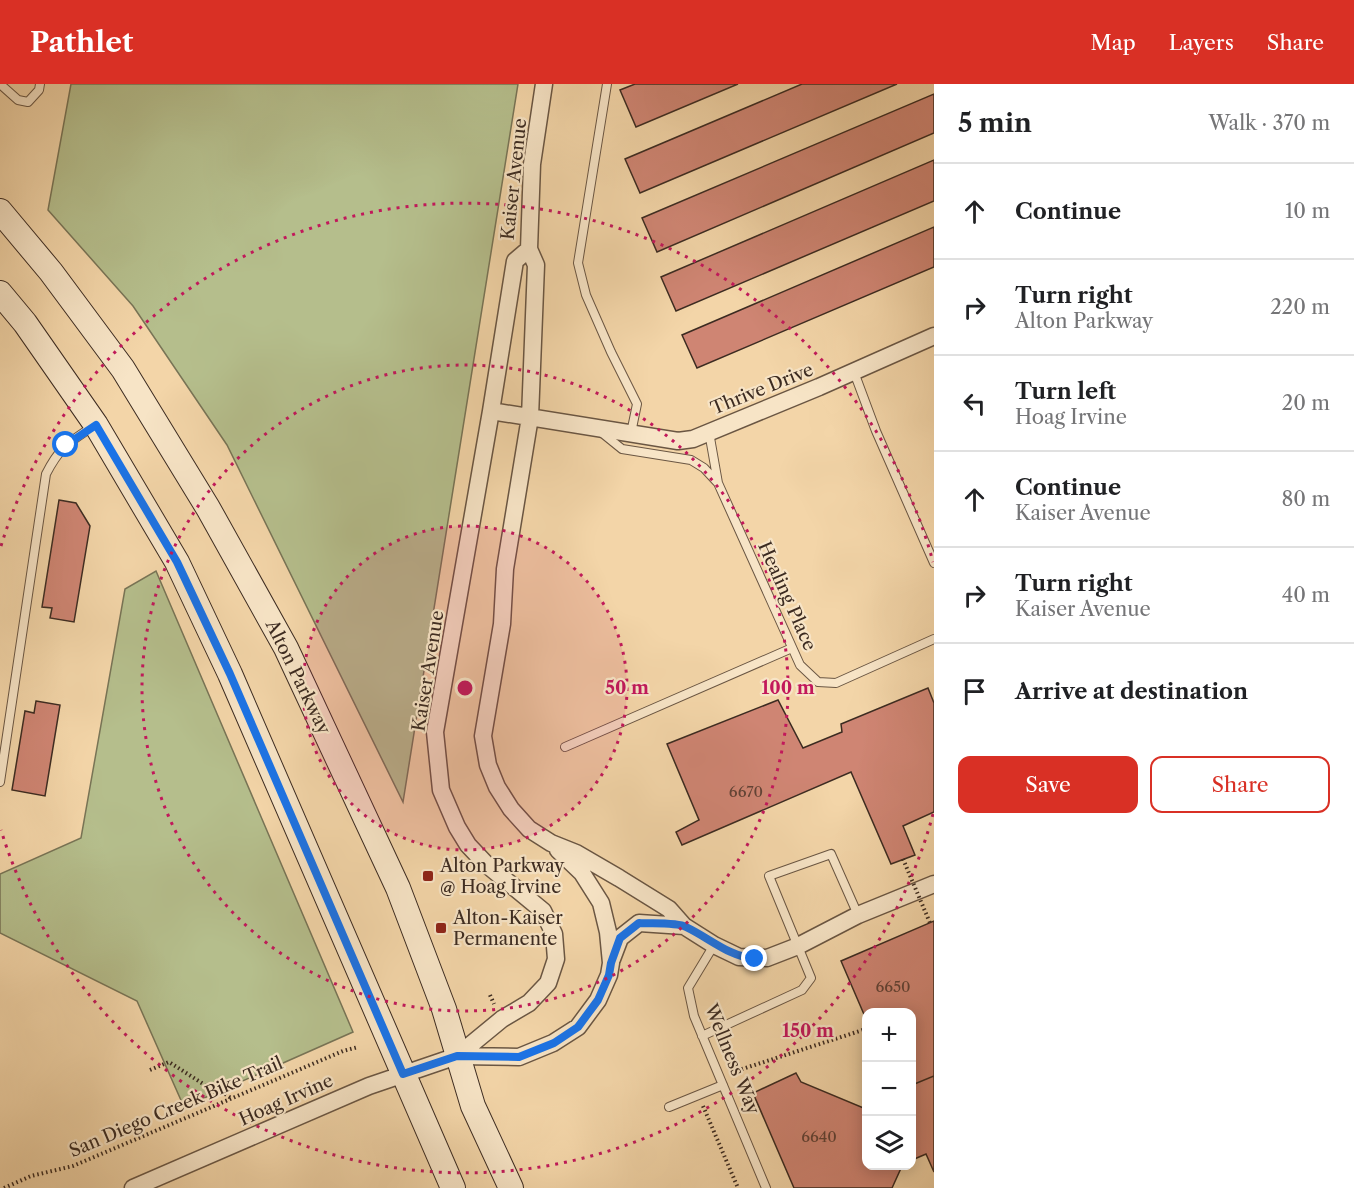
<!DOCTYPE html>
<meta charset="utf-8">
<style>
body{margin:0;font-family:"Libre Caslon Text",serif;background:#f6f6f6;color:#202124}
.controls{position:absolute;right:18px;bottom:18px;display:grid;overflow:hidden;border-radius:12px;box-shadow:0 3px 15px #0003}
.controls button{width:54px;height:54px;display:grid;place-items:center;padding:0;border:0;border-bottom:2px solid #e0e0e0;background:#fff;color:#202124;font:30px sans-serif}
.stop{position:absolute;width:18px;height:18px;margin:-14px;border:4px solid #1a73e8;border-radius:50%;background:#fff}
.stop.end{background:#1a73e8;border-color:#fff;box-shadow:0 2px 6px #0008}
.list{margin:0;padding:0;list-style:none}
h2{display:flex;justify-content:space-between;align-items:center;height:78px;margin:0;padding:0 24px;font-size:26px}
h2 small{font-size:20px;font-weight:400;color:#757577}
.list li{display:grid;grid-template-columns:39px 1fr auto;gap:18px;align-items:center;box-sizing:border-box;height:96px;padding:0 24px;border-top:2px solid #e0e0e0}
.list b{display:block;font-size:22px;white-space:nowrap}
.list p{margin:0;font-size:20px;white-space:nowrap;color:#757577}
.list em{font-size:20px;font-style:normal;color:#757577}
.actions{display:flex;gap:12px;padding:18px 24px}
.actions a{flex:1;padding:14px 0;border:2px solid #d93025;border-radius:12px;text-align:center;font-size:21px;color:#d93025}
.actions .main{background:#d93025;color:#fff}
.icon{flex:none;width:33px;height:33px;fill:none;stroke:currentColor;stroke-width:2;stroke-linecap:round;stroke-linejoin:round}
.map{position:relative;flex:none;width:934px;height:1104px;overflow:hidden}
header{display:flex;align-items:center;gap:36px;box-sizing:border-box;height:84px;padding:0 30px;background:#d93025;color:#fff}
header strong{font-size:28px}
nav{display:flex;gap:33px;margin-inline-start:auto;font-size:21px}
main{display:flex}
aside{flex:1;background:#fff}
.map>svg:first-child{display:block}
.green{fill:#b5be8c;stroke:#787456;stroke-width:1.5}
.building{fill:#cf8573;stroke:#3c2b21;stroke-width:1.5}
.lines{fill:none;stroke-linecap:round;stroke-linejoin:round}
.service-casing{stroke:#6a5643;stroke-width:10}
.minor-casing{stroke:#6a5643;stroke-width:19}
.secondary-casing{stroke:#3c2b21;stroke-width:26}
.path{stroke:#3c2b21;stroke-width:4;stroke-dasharray:1.5 3;stroke-linecap:butt}
.service{stroke:#f7e4c6;stroke-width:8}
.minor{stroke:#f7e4c6;stroke-width:16}
.secondary{stroke:#f7e4c6;stroke-width:24}
.path-bridge{stroke:#3c2b21;stroke-width:4;stroke-dasharray:1.5 3;stroke-linecap:butt}
.route{stroke:#1a73e8;stroke-width:8}
.ring{fill:none;stroke:#c2185b;stroke-width:3;stroke-dasharray:3 6}
.poi-dot{fill:#8f2418;stroke:#f7e4c6;stroke-width:2}
.labels{text-anchor:middle;stroke-width:4.5;stroke-linejoin:round;paint-order:stroke}
.number-label{font-size:15px;fill:#614236}
.street-label{font-size:18px;fill:#3c2b21;stroke:#f7e4c6}
.poi-label{font-size:18px;fill:#3c2b21;stroke:#f7e4c6;text-anchor:start}
.centre{fill:#c2185b;stroke:#f7e4c6;stroke-width:3}
.ring-label{font-size:18px;text-anchor:middle;font-weight:bold;fill:#c2185b;stroke:#f7e4c6;stroke-width:4.5;stroke-linejoin:round;paint-order:stroke}
</style>
<header>
<strong>Pathlet</strong>
<nav><a>Map</a><a>Layers</a><a>Share</a></nav>
</header>
<main>
<div class="map">
<svg width="934" height="1104" viewBox="0 0 934 1104">
<rect width="100%" height="100%" fill="#f3d5a8"/>
<filter id="stains"><feTurbulence type="fractalNoise" baseFrequency=".00333" numOctaves="4"/><feColorMatrix values="0 0 0 0 .2 0 0 0 0 .09 0 0 0 0 .02 0 0 0 .5 -.17"/></filter>
<radialGradient id="worn" r=".72"><stop offset=".6" stop-color="#630" stop-opacity="0"/><stop offset="1" stop-color="#630" stop-opacity=".3"/></radialGradient>
<path class="green" d="M71,0h447l-115,718 -176,-357 -94,-139 -85,-96z
M156,487l197,461 -169,75 -47,-106 -137,-68v-59l81,-36 44,-249z"/>
<path class="building" d="M635,0h103l-102,43 -16,-37z
M802,0h95l-257,109 -15,-34z
M934,10v39l-277,119 -15,-34z
M934,76v41l-258,110 -15,-34z
M934,143v40l-237,101 -15,-33z
M59,416l17,3 14,23 -16,96 -24,-4 2,-10 -10,-1z
M928,604l6,15v109l-31,14 12,29 -24,9 -40,-92 -169,73 -6,-13 23,-12 -32,-76 111,-44 25,48 39,-16 -1,-8z
M36,617l24,4 -15,91 -33,-6 13,-79 9,2z
M934,837v155l-22,9v-73h-46v7l-25,-58z
M796,989l5,9 65,27v57h36l-10,22h-98l-41,-95z
M934,992v96l-8,-18 -14,6v-75z"/>
<g class="lines">
<g class="service-casing">
<path id="service" d="M0,0l18,16 10,2 11,-12 1,-6
M607,0l-29,179 8,32 25,57 26,52 -6,29
M854,288l22,59 58,132
M601,348l21,17 69,11 13,8 13,14
M709,348l9,51 82,182 18,17 18,1 98,-44
M565,663l227,-99
M0,698l46,-308c15,-29 23,-31 49,-49
M714,861l-26,43 6,28 72,172
M702,952l100,-46 9,-12 -42,-102 62,-22 27,61
M669,1023l54,-22"/>
</g>
<g class="minor-casing">
<path id="minor" d="M529,165l7,16 -6,152 -25,152 -3,55 -19,112 5,29 9,22 14,22 18,20 22,14 25,10 43,25 50,31 15,17 30,19 25,12 28,1 31,-12 60,-31 76,-31
M491,327l187,30 15,-2 126,-52 115,-51
M612,875l8,-21 19,-15 45,3
M457,972l45,-37 27,-16 19,-20 8,-24 -2,-25 -11,-23 -57,-47 -18,-19 -11,-18 -16,-37 -6,-58 56,-321 24,-150 14,-12 3,-85 12,-80
M133,1104l236,-102 88,-30 62,1 34,-14 25,-16 20,-27 11,-25 2,-12 -3,-31 -7,-29 -19,-30 -24,-23"/>
</g>
<g class="secondary-casing">
<path id="secondary" d="M0,127l51,61 72,97 85,139 78,140 112,240 46,121 29,97 38,82
M0,209l25,30 71,102 81,137 53,112 223,514"/>
</g>
<path class="path" d="M490,911l4,9
M150,986l19,-8 39,25 14,5 9,6
M733,988l133,-43
M703,1022l35,82
M4,1104l27,-12 42,-10 270,-115 15,-4"/>
<use href="#service" class="service"/>
<use href="#minor" class="minor"/>
<use href="#secondary" class="secondary"/>
<path class="path-bridge" d="M903,775l27,64"/>
</g>
<g class="lines">
<path class="route" d="M66,361l30,-20 81,137 53,112 173,400 54,-18 62,1 35,-14 24,-16 20,-27 11,-25 2,-12 9,-25 19,-15c12,1 37,-1 47,4 25,12 42,29 69,32"/>
</g>
<circle cx="465" cy="604" r="162" fill="#c2185b" fill-opacity=".12"/>
<g class="ring">
<circle cx="465" cy="604" r="162"/>
<circle cx="465" cy="604" r="323"/>
<path d="M933 730A485 485 0 0 1 1 746M1 462A485 485 0 0 1 933 478"/>
</g>
<g class="poi-dot">
<rect x="422" y="786" width="12" height="12" rx="3"/>
<rect x="435" y="838" width="12" height="12" rx="3"/>
</g>
<g class="labels">
<g class="number-label">
<text x="746" y="713">6670</text>
<text x="893" y="908">6650</text>
<text x="819" y="1058">6640</text>
</g>
<g class="street-label">
<text transform="translate(514 95) rotate(-84)" y="6">Kaiser Avenue</text>
<text transform="translate(762 305) rotate(-22)" y="6">Thrive Drive</text>
<text transform="translate(787 512) rotate(66)" y="6">Healing Place</text>
<text transform="translate(428 587) rotate(-81)" y="6">Kaiser Avenue</text>
<text transform="translate(298 593) rotate(64)" y="6">Alton Parkway</text>
<text transform="translate(732 975) rotate(68)" y="6">Wellness Way</text>
<text transform="translate(286 1016) rotate(-24)" y="6">Hoag Irvine</text>
<text transform="translate(176 1023) rotate(-23)" y="6">San Diego Creek Bike Trail</text>
</g>
<g class="poi-label">
<text x="440" y="788">Alton Parkway<tspan x="440" dy="21">@ Hoag Irvine</tspan></text>
<text x="453" y="840">Alton-Kaiser<tspan x="453" dy="21">Permanente</tspan></text>
</g>
</g>
<circle cx="465" cy="604" r="9" class="centre"/>
<g class="ring-label">
<text x="627" y="610">50 m</text>
<text x="788" y="610">100 m</text>
<text x="808" y="953">150 m</text>
</g>
<rect width="100%" height="100%" filter="url(#stains)"/>
<rect width="100%" height="100%" fill="url(#worn)"/>
</svg>
<div class="controls">
<button>+</button>
<button>−</button>
<button><svg class="icon" aria-label="layers" viewBox="0 0 24 24"><path d="M12 4l9 5-9 5-9-5zM3 14l9 5 9-5"/></svg></button>
</div>
<div class="stop" style="left:66px;top:361px"></div>
<div class="stop end" style="left:755px;top:875px"></div>
</div>
<aside>
<h2>5 min<small>Walk · 370 m</small></h2>
<ul class="list">
<li><svg class="icon" aria-label="ahead" viewBox="0 0 24 24"><path d="M12 20V5M6 11l6-6 6 6"/></svg><div><b>Continue</b></div><em>10 m</em></li>
<li><svg class="icon" aria-label="right" viewBox="0 0 24 24"><path d="M7 20v-9h11M14 6l5 5-5 5"/></svg><div><b>Turn right</b><p>Alton Parkway</p></div><em>220 m</em></li>
<li><svg class="icon" aria-label="left" viewBox="0 0 24 24"><path d="M17 20v-9H6M10 6l-5 5 5 5"/></svg><div><b>Turn left</b><p>Hoag Irvine</p></div><em>20 m</em></li>
<li><svg class="icon" aria-label="ahead" viewBox="0 0 24 24"><path d="M12 20V5M6 11l6-6 6 6"/></svg><div><b>Continue</b><p>Kaiser Avenue</p></div><em>80 m</em></li>
<li><svg class="icon" aria-label="right" viewBox="0 0 24 24"><path d="M7 20v-9h11M14 6l5 5-5 5"/></svg><div><b>Turn right</b><p>Kaiser Avenue</p></div><em>40 m</em></li>
<li><svg class="icon" aria-label="arrive" viewBox="0 0 24 24"><path d="M6 21V4h12l-3 4 3 4H6"/></svg><div><b>Arrive at destination</b></div></li>
</ul>
<div class="actions"><a class="main">Save</a><a>Share</a></div>
</aside>
</main>
